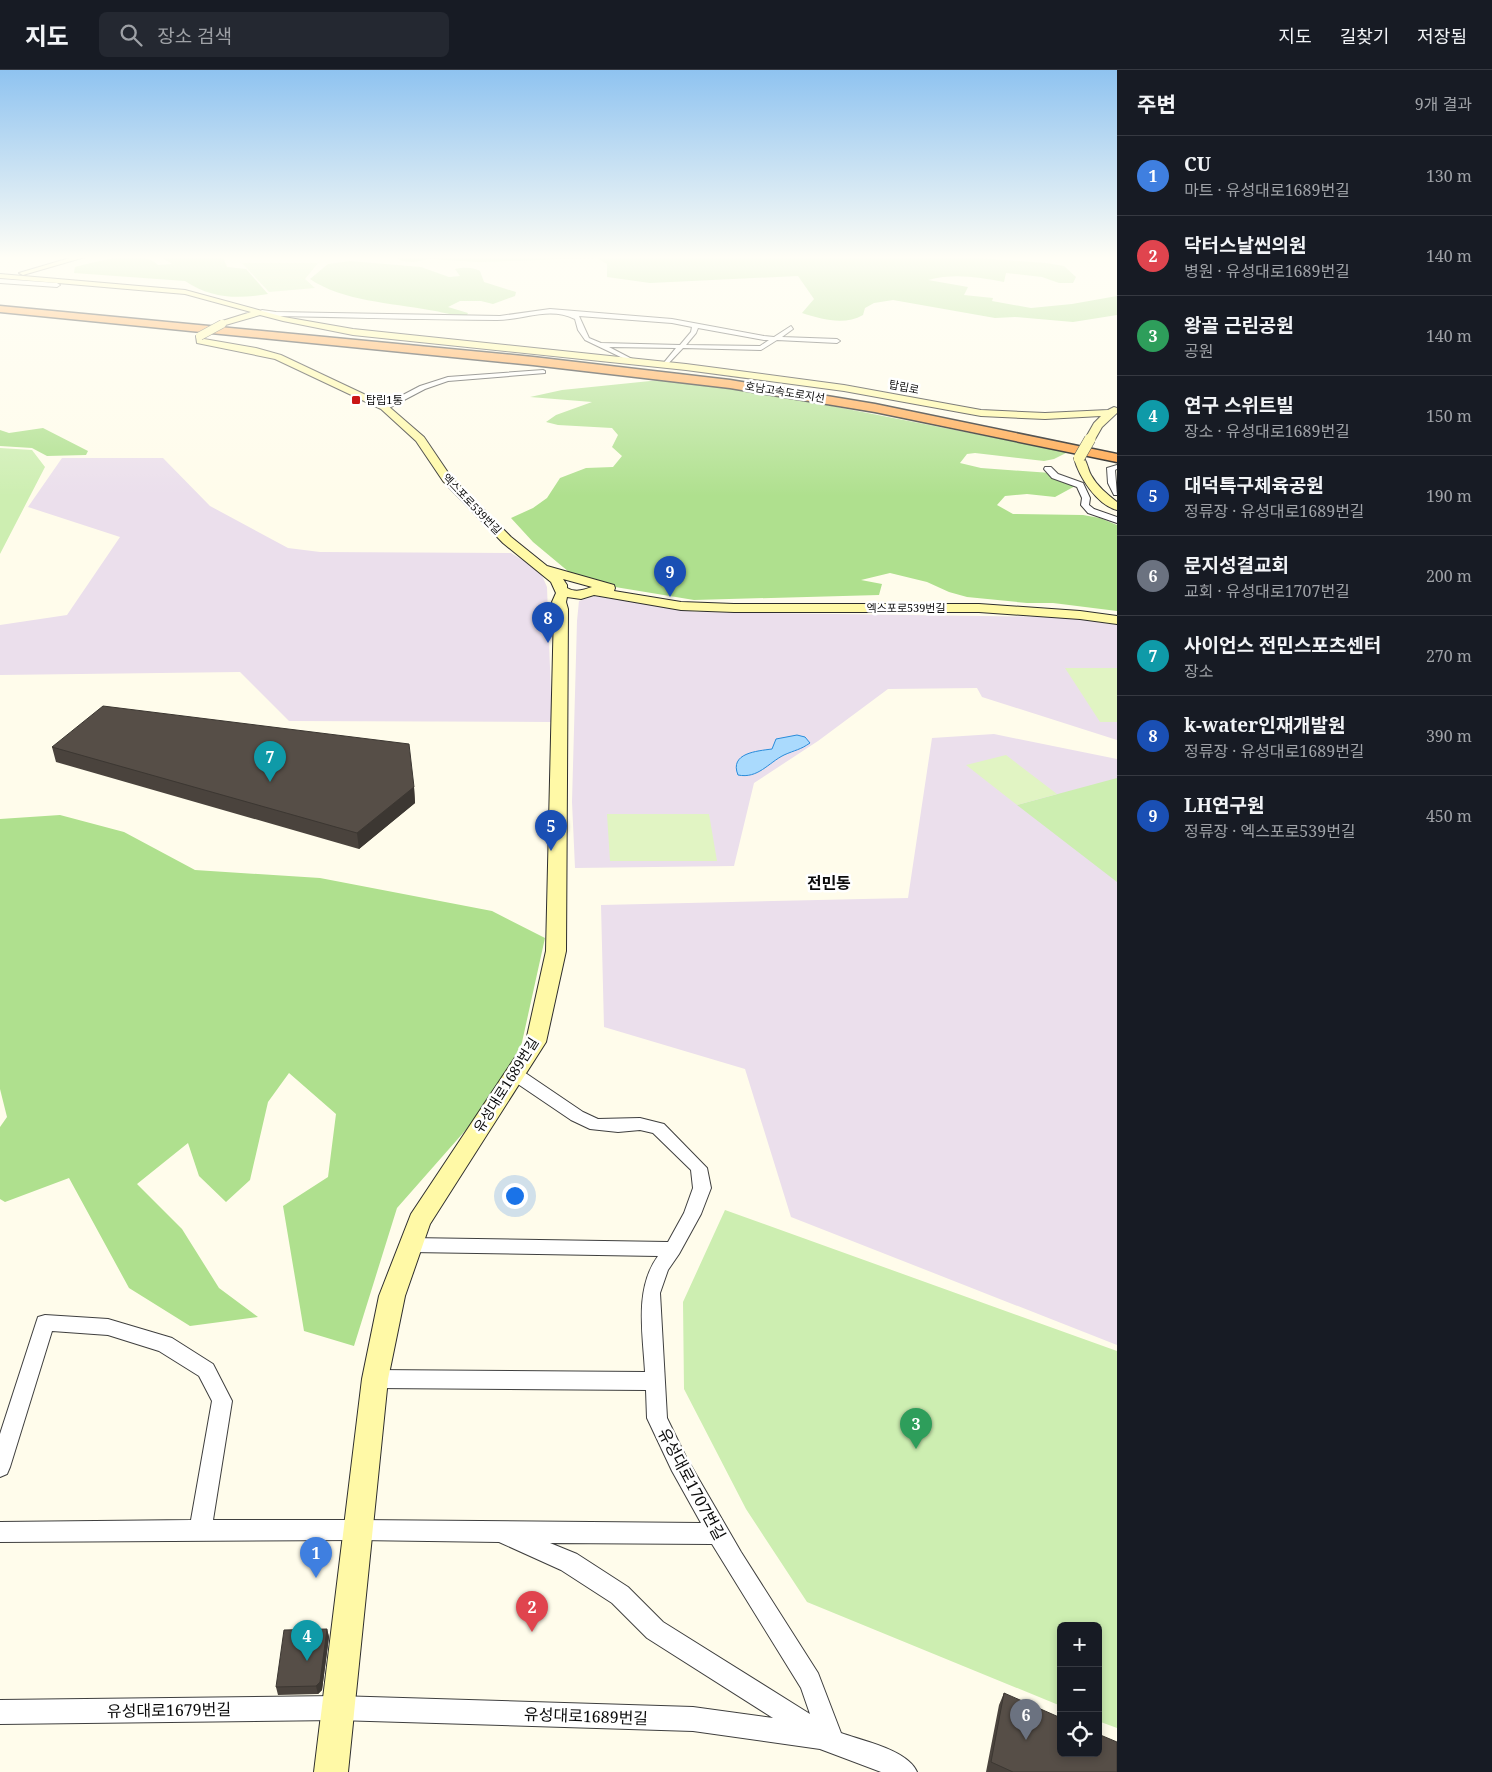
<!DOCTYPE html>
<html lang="ko">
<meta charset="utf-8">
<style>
body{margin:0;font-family:"Noto Serif","Noto Sans KR",serif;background:#242831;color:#f1f3f6}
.controls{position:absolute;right:15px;bottom:15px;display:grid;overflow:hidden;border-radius:8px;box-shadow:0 2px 8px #0003}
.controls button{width:45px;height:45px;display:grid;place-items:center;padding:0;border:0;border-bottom:1px solid #363941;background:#171b24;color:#f1f3f6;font:25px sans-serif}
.you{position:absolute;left:514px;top:1125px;width:18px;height:18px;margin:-12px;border:4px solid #fff;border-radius:50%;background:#1a73e8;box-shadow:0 0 0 8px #1a73e833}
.badge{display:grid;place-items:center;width:32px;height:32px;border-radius:50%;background:#1a73e8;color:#fff;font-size:16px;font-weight:700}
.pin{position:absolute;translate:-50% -41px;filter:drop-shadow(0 1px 2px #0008)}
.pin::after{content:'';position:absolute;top:26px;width:18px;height:15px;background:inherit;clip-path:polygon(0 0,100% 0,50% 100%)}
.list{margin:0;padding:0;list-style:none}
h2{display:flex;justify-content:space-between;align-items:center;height:65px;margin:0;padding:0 20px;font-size:21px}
h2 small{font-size:16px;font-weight:400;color:#9ea1a6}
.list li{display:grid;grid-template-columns:32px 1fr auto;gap:15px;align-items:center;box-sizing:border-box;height:80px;padding:0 20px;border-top:1px solid #363941}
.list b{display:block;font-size:19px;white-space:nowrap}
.list p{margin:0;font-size:16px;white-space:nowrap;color:#9ea1a6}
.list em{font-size:16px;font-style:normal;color:#9ea1a6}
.icon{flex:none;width:28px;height:28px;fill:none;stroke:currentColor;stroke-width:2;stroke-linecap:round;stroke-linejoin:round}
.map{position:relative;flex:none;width:1117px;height:1702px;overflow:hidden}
header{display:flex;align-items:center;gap:30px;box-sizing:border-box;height:70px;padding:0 25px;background:#171b24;border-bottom:1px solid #363941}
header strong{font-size:24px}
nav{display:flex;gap:28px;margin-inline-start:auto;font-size:18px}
.search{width:350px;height:45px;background:#242831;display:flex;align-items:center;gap:12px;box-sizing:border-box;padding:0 18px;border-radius:8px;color:#9ea1a6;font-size:19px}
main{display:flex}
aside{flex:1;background:#171b24}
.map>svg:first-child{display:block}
.industrial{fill:#ebdfec}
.green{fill:#cdeeb1}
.forest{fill:#afe08e}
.pitch{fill:#e1f4c3}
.water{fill:#aadafd;stroke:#298cdb}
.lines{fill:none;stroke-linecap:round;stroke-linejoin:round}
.street-casing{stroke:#3f3f3f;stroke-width:2}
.secondary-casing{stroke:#2e2e2e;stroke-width:2}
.highway-casing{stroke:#1d1d1d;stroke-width:3}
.street{fill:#fff;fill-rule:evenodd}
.secondary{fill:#fff9a6;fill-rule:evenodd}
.highway{fill:#ffa549;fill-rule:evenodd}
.secondary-bridge-far1-casing{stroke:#2e2e2e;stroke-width:9;stroke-linecap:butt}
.secondary-bridge-casing{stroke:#2e2e2e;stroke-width:12;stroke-linecap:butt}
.secondary-bridge-far1{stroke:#fff9a6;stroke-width:8}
.secondary-bridge{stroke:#fff9a6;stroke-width:11}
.wall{fill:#4a433d}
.shaded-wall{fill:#3c3732}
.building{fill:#564e47;stroke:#3c3732}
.poi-dot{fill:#ca1616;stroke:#fff;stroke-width:2}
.labels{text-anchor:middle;stroke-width:5;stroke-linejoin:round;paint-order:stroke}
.far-street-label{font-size:11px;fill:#0c0c0c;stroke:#fff}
.far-poi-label{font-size:11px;fill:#0c0c0c;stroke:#fff;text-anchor:start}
.street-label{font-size:14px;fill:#0c0c0c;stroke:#fff}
.quarter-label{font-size:16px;font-weight:bold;fill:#0c0c0c;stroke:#fff}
.near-street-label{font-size:16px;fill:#0c0c0c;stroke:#fff}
</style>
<header>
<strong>지도</strong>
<div class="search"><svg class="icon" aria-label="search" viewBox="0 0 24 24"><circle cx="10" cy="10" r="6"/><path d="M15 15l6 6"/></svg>장소 검색</div>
<nav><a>지도</a><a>길찾기</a><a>저장됨</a></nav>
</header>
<main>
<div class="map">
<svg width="1117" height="1702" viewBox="0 0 1117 1702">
<rect width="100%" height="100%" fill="#fffceb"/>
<path class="industrial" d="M62,388h101l47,48 78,42 32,4 191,1 29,18 7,16 5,135 -263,-1 -49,-49 -240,3v-50l67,-10 53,-78 -92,-30z
M595,526l101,16 366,5 55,8v115l-135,-43 -5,-9 -89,1 -70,52 -64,42 -20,83 -159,2 -3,-66 5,-181 2,-20z
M994,664l123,25v586l-326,-128 -46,-148 -141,-42 -3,-122 307,-7 24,-160z"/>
<path class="green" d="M242,193h76l-13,16 10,9 -46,4z
M0,378l32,2 13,17 -45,87z
M1117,708v104l-100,-77z
M725,1140l392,141v377l-19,-7v-95h-37v80l-254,-104 -61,-93 -62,-120 -1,-87z"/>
<path class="forest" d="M162,187h61l4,10 19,2 22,25c-30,5 -56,5 -83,-13l-111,-8 1,-6c21,-5 66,-19 83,-2l14,-1z
M396,187h569l81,6 18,3 12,11 -3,6h-14l-17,-6 -36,-4 -2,9c-26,-5 -50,-9 -76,-2l40,7 -4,8 29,3 -1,3 39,7 41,-4 45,-8v19l-44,7 -58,-5 -20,1 -102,-18 -19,3 -9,5 -2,7c-19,11 -42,4 -61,-2l12,-14 -16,-23 -148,7 -43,-6v-13l-10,-6 -118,4 -50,-3 -15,3 -12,-1z
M350,191l71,6 28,10 11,-1 -5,-7c8,-2 18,-2 25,2l4,11 32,10 -1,4 -22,8 -12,-3h-21l-12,6 20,6 -1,2c-16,1 -23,-3 -38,-5 -37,-7 -87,-9 -119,-31l18,-15z
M660,310l63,5 345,67 -14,7 -10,2 -69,-8 -8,1 -7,9 21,5 70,5 26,12 -22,12 -28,-3 -22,2 -8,9 16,9 70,1 17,3 17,7v86l-64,-8h-26l-60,-6 -18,-5 -22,-10 -37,-9 -29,7 21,4 -3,11 -185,5 -91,-15 -28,-8 -42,-35 -22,-24 22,-10 14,-10 13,-20 26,-10 27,-1 9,-11 -10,-9 6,-12 -6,-7 -54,-3 -12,-3 10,-7 36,-13 -62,-5 32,-7z
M43,358l45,23 -2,4 -39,1 -15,-8 -32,-2v-16l9,3z
M60,745l64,17 71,38 125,8 172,33 53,27 -30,136 -118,134 -43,138 -50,-15 -21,-125 45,-29 8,-63 -47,-41 -21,29 -18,78 -24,22 -27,-26 -11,-33 -51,41 45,45 37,59 39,29 -68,9 -61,-38 -60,-110 -64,24 -5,-3v-72l7,-10 -7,-28v-270z"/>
<path class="pitch" d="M1065,598h52v54h-17z
M1006,685l51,39 -40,11 -51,-40z
M607,744h102l8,47h-107z"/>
<path class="water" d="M797,665l8,2 5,6c-10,7 -15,7 -26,12 -16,8 -26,24 -46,20 -9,-22 19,-24 34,-26l4,-10z"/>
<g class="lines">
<g class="street-casing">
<path id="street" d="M0,209l57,4 3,2 -3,2 -57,-4z
M550,239l122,10 92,17 10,1 17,-11 2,3 -11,8 55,2 3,2 -3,2 -60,-3 -16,10 -78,-2 -18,19 -3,-2 14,-17 -67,-1 25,13 -5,1 -44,-21 -7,-10 -3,-11c-26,-13 -51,1 -78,1 -74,0 -147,-3 -221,-4l-17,-4 3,-2 14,2 224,4zM579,246l93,7 20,4 -1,5 -11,13 -79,-2 -12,-5zM698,258l66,12h5l-9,6 -74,-1 10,-12z
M543,300l2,1v2l-97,8 -23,8 -38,20 -7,-2 40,-21 28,-9z
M1117,395v4l-2,1 2,25h-3l-6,-12 -1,-15z
M1045,397h6l7,7 25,9 7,15 -1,7 5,4 23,8v6l-29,-10 -7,-8 1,-7 -5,-11 -25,-9 -8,-9z
M515,998l6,2 62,42 15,7 42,-1 24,6 43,44 4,20 -10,26 -22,40 -11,16 -8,23 7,125 19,39 55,95 77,121 23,60c22,8 67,17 76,39h-36l-61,-23 -127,-18 -356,-11 -337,4v-24l337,-4 356,11 80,11 -126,-80 -35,-35 -51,-33 -62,-28 -141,-2 -358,2v-20l191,-2 21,-119 -13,-25 -40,-25 -51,-16 -56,-4 -42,136 -3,7 -7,3v-43l36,-111 2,-6 7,-2 63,4 64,19 41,26 19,37 -19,119h145l343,3 -29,-52 -25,-53 -1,-28 -271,-2 -7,-3 -3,-6 3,-6 7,-3 270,2c-2,-38 -11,-83 13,-116l-248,-4 -6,-2 -3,-5 3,-5 6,-2 258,4 16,-29 9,-25 -2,-18 -38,-37 -13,-3 -22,2 -28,-3 -19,-9 -62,-42 -2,-4 2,-4zM550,1473l162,1 89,144 9,26 -147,-92 -35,-35 -51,-33z"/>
</g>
<g class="secondary-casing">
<path id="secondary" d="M73,187h12l-62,18 -4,-2z
M0,204l185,16 99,27 69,12 333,35 158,21 137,25 64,3 63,-3 6,-3 3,1v5l-15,14 -8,14 -4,1 -5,-3 9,-16 7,-7 -56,3 -64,-3 -137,-25 -158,-21 -333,-35 -70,-14 -23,-6 -38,11 -4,-2 1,-2 32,-10 -66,-18 -185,-16z
M200,263l3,1 1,5 52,9 25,7 106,50 37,32 27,40 60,60 36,29 67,19 1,3 -1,3 67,11 53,2h245l101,7 37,5v8l-37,-5 -101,-7h-245l-53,-2 -87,-15 -13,4 -14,-2 -1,5 2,7 -2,342 -20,91 -116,182 -25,72 -17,83 -40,393h-34l48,-393 17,-83 32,-82 115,-173 20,-90 8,-342 -2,-7 4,-9 -5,-11 -48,-39 -60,-62 -27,-40 -35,-32 -106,-50 -78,-16 -1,-7zM563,509l29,8c-9,3 -16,6 -25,1v-3z
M1079,385c8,2 8,13 12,20 6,11 16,19 26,27v8c-20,-5 -38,-33 -43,-52z"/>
</g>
<g class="highway-casing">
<path id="highway" d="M0,236l533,51 197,23 145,24 242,50v8l-242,-50 -145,-24 -197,-23 -533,-53z"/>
</g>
<use href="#street" class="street"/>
<use href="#secondary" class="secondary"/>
<use href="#highway" class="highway"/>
<g class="secondary-bridge-far1-casing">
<path id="secondary-bridge-far1" d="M200,266l22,-12"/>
</g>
<g class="secondary-bridge-casing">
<path id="secondary-bridge" d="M1079,388l11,-19"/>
</g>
<use href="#secondary-bridge-far1" class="secondary-bridge-far1"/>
<use href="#secondary-bridge" class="secondary-bridge"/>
</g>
<path class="wall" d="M52,677l362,40 1,16 -56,46 -303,-87z
M327,1559l2,8 -7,53 -4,4 -40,1 -2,-8z
M1004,1623l113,79h-131l13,-67z"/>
<path class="shaded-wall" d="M414,717l1,16 -56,46 -2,-16z
M327,1559l2,8 -7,53 -4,4 -2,-8z"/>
<path class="building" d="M103,636l306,38 5,43 -57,46 -305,-86z
M327,1559l-7,53 -4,4 -40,1 8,-57z
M1004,1623l57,25v35h37v-19l19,8v30h-104l-22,-10z"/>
<linearGradient id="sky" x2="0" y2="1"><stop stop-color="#8fc3f0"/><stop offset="0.44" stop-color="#fffef6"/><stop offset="1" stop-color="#fffef6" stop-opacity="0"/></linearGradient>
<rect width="1117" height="426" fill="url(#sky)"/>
<rect class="poi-dot" x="351" y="325" width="10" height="10" rx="2.5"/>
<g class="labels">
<g class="far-street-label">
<text transform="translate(904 317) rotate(11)" y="4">탑립로</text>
<text transform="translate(785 322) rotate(9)" y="4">호남고속도로지선</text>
<text transform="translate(472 434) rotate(46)" y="4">엑스포로539번길</text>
<text x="906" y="542">엑스포로539번길</text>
</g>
<g class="far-poi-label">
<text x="366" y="334">탑립1통</text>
</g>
<g class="street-label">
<text transform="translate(506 1015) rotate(-58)" y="5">유성대로1689번길</text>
</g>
<g class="quarter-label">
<text x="829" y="819">전민동</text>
</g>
<g class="near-street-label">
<text transform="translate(692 1414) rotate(62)" y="6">유성대로1707번길</text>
<text transform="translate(169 1640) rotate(-1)" y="6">유성대로1679번길</text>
<text transform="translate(586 1646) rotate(2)" y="6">유성대로1689번길</text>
</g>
</g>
</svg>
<div class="controls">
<button>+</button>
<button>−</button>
<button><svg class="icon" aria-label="locate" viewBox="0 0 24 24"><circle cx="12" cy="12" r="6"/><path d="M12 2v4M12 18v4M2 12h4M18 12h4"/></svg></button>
</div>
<div class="you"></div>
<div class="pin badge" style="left:316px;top:1508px;background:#3f7fe0">1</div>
<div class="pin badge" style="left:532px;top:1562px;background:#e0444e">2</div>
<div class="pin badge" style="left:916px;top:1379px;background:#2e9e5b">3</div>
<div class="pin badge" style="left:307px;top:1591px;background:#0f9aa8">4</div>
<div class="pin badge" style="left:551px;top:781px;background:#1a4fb4">5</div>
<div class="pin badge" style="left:1026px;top:1670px;background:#6b7280">6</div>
<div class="pin badge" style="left:270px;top:712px;background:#0f9aa8">7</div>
<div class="pin badge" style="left:548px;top:573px;background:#1a4fb4">8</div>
<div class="pin badge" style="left:670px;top:527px;background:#1a4fb4">9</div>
</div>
<aside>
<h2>주변<small>9개 결과</small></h2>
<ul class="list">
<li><span class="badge" style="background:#3f7fe0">1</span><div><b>CU</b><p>마트 · 유성대로1689번길</p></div><em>130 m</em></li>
<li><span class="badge" style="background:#e0444e">2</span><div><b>닥터스날씬의원</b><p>병원 · 유성대로1689번길</p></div><em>140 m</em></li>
<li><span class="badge" style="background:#2e9e5b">3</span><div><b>왕골 근린공원</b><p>공원</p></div><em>140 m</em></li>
<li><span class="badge" style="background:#0f9aa8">4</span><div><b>연구 스위트빌</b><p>장소 · 유성대로1689번길</p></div><em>150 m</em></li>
<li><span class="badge" style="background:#1a4fb4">5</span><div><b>대덕특구체육공원</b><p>정류장 · 유성대로1689번길</p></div><em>190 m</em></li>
<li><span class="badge" style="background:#6b7280">6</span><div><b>문지성결교회</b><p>교회 · 유성대로1707번길</p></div><em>200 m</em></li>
<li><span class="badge" style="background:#0f9aa8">7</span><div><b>사이언스 전민스포츠센터</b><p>장소</p></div><em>270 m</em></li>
<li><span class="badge" style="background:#1a4fb4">8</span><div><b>k-water인재개발원</b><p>정류장 · 유성대로1689번길</p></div><em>390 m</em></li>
<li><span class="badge" style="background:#1a4fb4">9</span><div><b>LH연구원</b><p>정류장 · 엑스포로539번길</p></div><em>450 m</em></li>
</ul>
</aside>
</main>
